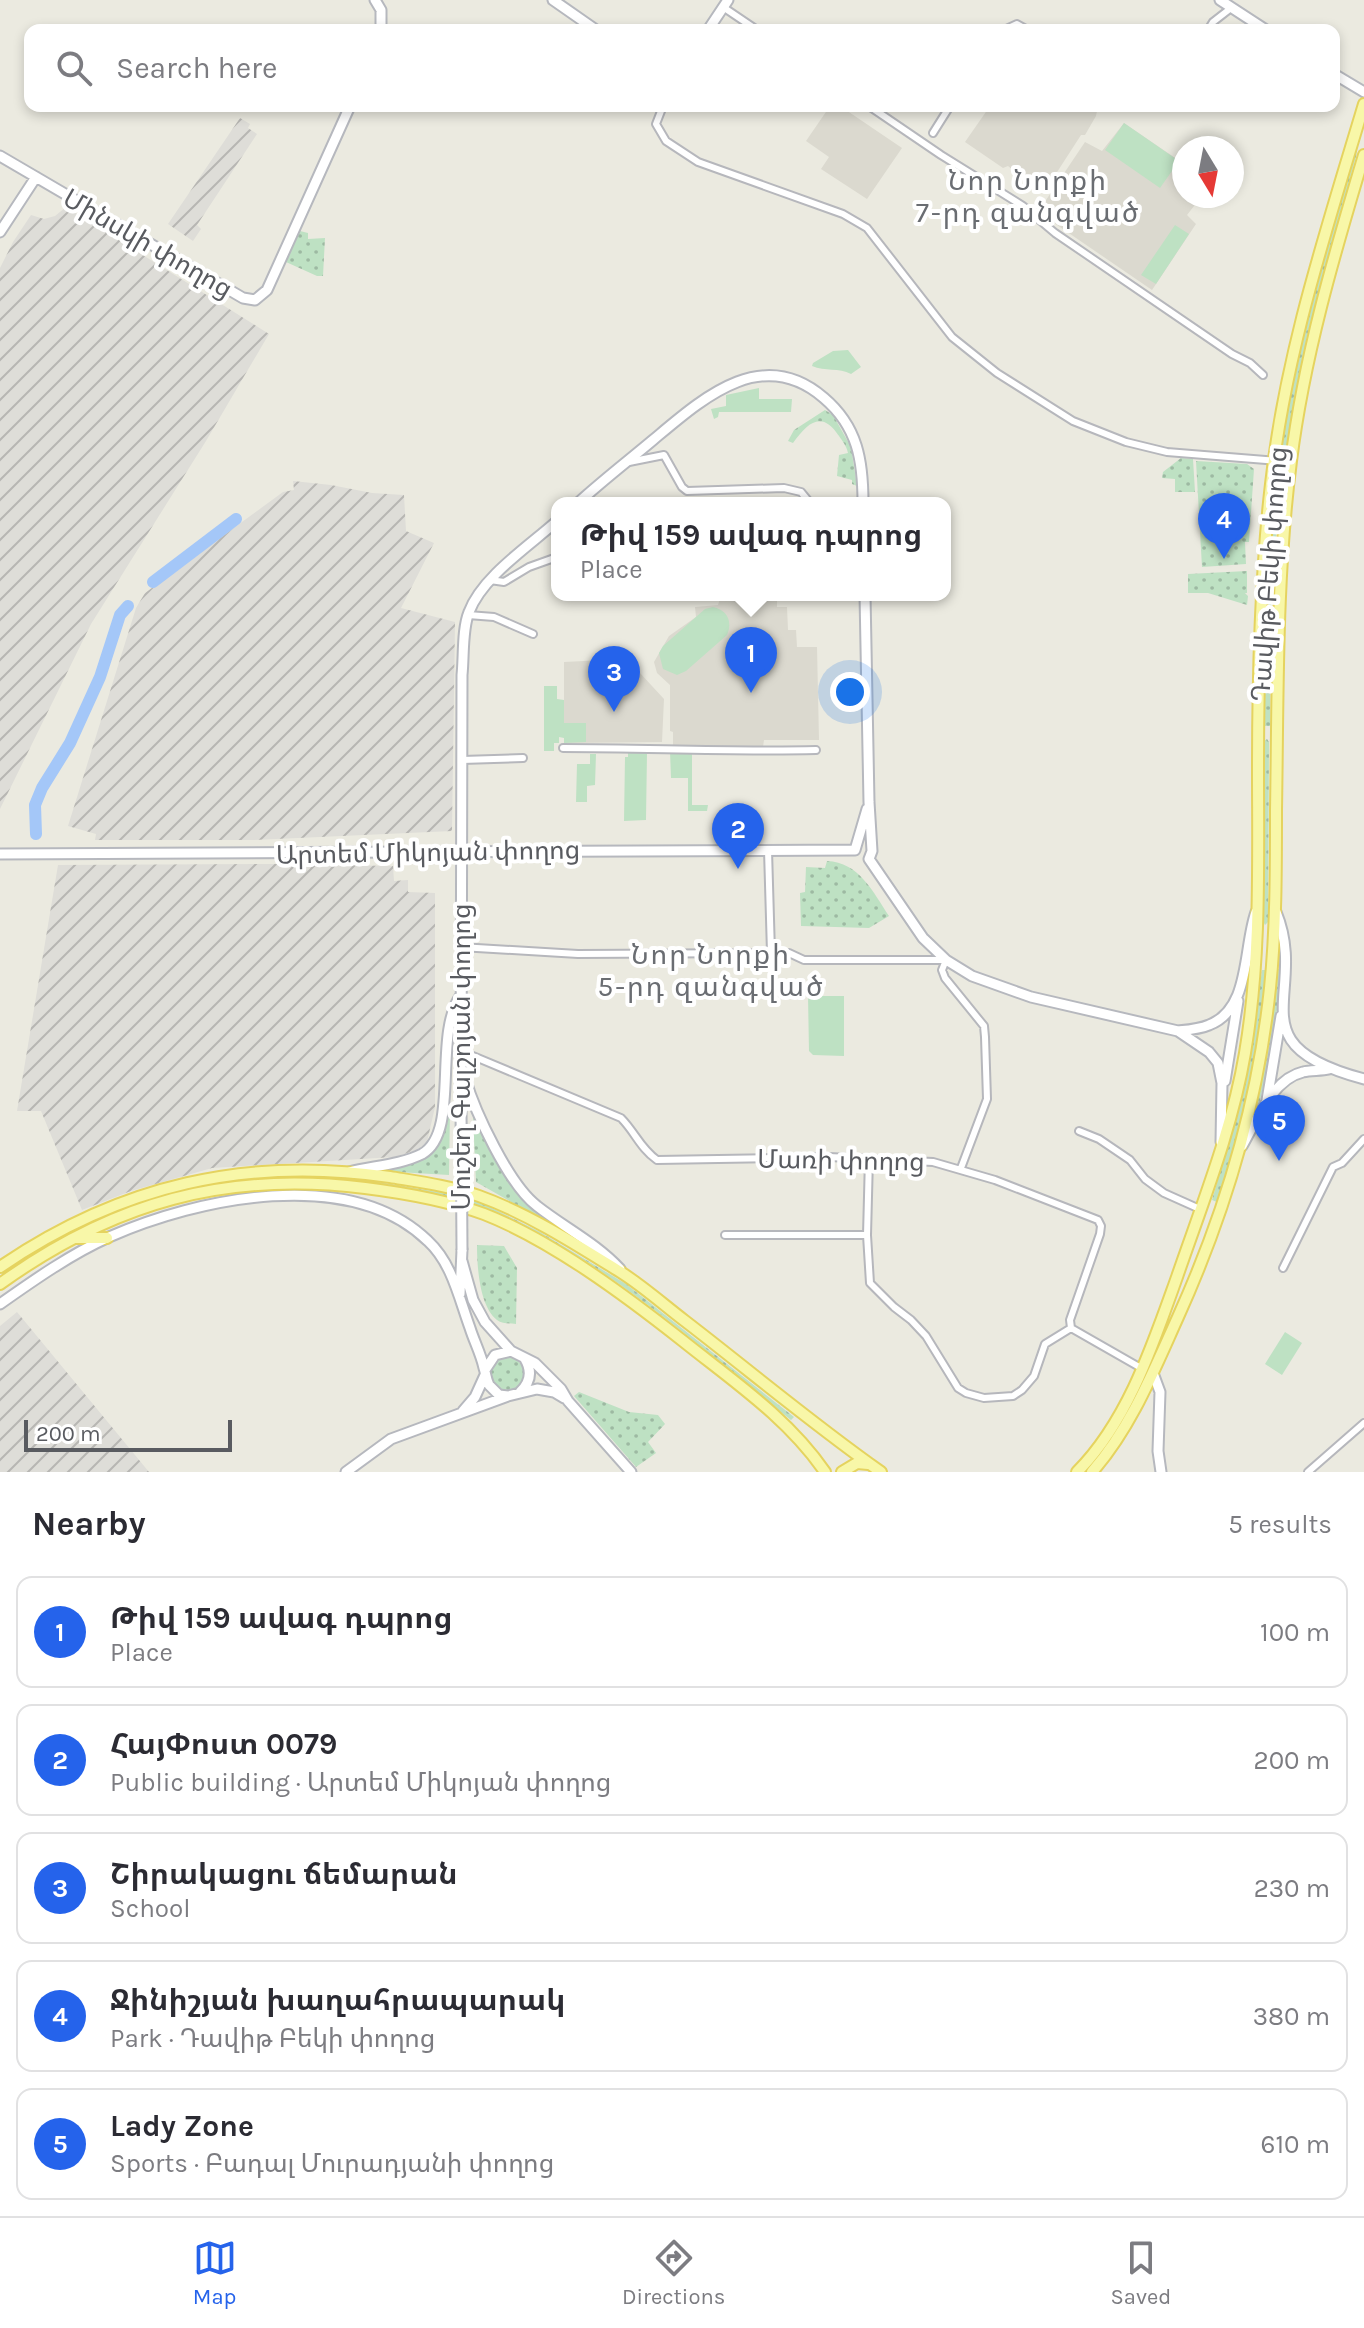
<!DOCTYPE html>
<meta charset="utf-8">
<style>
body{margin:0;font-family:Karla,"Noto Sans Armenian",sans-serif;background:#f2f2f3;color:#2b2b33}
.compass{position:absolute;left:1172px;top:136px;width:72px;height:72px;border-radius:50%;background:#fff;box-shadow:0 4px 12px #0003;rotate:170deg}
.scale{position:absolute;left:24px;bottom:20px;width:208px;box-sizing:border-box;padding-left:8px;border:4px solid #595b60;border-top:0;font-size:22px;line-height:28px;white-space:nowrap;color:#595b60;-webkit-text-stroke:6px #fff;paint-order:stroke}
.you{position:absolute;left:850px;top:692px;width:28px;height:28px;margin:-20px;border:6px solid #fff;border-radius:50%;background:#1a73e8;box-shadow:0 0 0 12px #1a73e833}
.badge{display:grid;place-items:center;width:52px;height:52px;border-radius:50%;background:#2563eb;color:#fff;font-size:26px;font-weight:700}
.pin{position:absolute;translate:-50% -66px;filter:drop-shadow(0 2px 4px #0008)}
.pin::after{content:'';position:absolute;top:42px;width:28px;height:24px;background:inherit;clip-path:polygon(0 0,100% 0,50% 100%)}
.popup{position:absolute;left:551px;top:497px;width:400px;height:104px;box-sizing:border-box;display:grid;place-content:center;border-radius:16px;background:#fff;filter:drop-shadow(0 2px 6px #0005);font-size:26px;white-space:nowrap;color:#7c7c81}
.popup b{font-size:30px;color:#2b2b33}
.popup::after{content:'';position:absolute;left:50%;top:100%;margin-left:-16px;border:16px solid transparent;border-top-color:#fff}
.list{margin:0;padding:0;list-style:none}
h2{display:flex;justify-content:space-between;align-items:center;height:104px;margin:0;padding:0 32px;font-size:34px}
h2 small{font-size:26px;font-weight:400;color:#7c7c81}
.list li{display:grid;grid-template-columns:52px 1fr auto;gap:24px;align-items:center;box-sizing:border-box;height:112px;margin:0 16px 16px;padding:0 16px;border:2px solid #e1e1e2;border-radius:16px}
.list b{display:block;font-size:30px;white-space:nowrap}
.list p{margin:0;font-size:26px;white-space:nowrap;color:#7c7c81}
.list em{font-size:26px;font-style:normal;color:#7c7c81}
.icon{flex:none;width:44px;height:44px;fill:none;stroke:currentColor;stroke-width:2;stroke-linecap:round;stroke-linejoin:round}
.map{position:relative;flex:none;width:1364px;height:1472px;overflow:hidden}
.search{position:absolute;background:#fff;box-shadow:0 4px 12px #0003;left:24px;right:24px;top:24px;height:88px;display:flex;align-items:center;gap:20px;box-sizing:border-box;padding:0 28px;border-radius:16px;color:#7c7c81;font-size:30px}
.sheet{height:744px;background:#fff}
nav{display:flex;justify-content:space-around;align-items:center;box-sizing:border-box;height:112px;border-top:2px solid #e1e1e2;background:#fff;font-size:22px;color:#7c7c81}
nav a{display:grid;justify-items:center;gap:4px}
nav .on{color:#2563eb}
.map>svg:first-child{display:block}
.industrial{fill:url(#industrial-furrows)}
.education{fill:#dbd9cf}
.grass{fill:url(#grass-dots)}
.garden{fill:#bee1c3}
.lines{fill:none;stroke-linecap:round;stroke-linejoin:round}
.river{stroke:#a4c7f8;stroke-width:12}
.street-casing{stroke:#b6b7bc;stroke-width:10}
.secondary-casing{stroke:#b6b8be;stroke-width:13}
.primary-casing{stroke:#e5d35f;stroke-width:14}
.street{stroke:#fff;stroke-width:6}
.secondary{stroke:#fff;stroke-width:9}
.primary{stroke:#f8f7a8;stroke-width:10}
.secondary-bridge-casing{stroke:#b6b8be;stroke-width:13;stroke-linecap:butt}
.secondary-bridge{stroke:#fff;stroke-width:9}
.labels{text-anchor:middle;stroke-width:8;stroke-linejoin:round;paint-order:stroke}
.street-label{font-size:26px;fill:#595b60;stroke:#fff}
.neighbourhood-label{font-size:28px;letter-spacing:2px;fill:#6a6d72;stroke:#fff}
</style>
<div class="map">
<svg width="1364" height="1472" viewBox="0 0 1364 1472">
<defs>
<pattern id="industrial-furrows" width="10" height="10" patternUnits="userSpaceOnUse" patternTransform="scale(2)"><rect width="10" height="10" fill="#deddd8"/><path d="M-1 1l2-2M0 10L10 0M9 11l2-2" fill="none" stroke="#b7b6b3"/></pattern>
<pattern id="grass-dots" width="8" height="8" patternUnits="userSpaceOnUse" patternTransform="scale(2)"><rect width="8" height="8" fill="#bee1c3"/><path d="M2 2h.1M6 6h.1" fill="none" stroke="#9db9a2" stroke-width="1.8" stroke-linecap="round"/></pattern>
</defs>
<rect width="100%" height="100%" fill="#ebeae0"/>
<path class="industrial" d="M240,118l10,6 -2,4 9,6 -60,91 4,4 -8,12 -25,-17z
M66,207l203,127 -63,107 -115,183 -91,185v-541l13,-26 18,-27 13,4 11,-3z
M293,481l38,4 41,8 32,2 2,36 28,12 -33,65 54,14 -3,209 -198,9h-159l1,-6 -28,-8 68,-218 9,-15 138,-101 11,-2z
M278,864l115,2 1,15 14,-1v12l27,1v214l-8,35 -10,8 -23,7 -182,11 -81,23 -49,19 -41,-99h-24l41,-246z
M17,1312l132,160h-149v-146z"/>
<path class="education" d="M830,106h10l62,42 -35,51 -46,-30 8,-12 -23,-16z
M990,106h108l-2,10 -11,19h-4l-31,48 -7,2 -14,-2 -21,-17 -5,2 -38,-26z
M1124,123l60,41v32h18l-15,19 9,9 -44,66 -114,-78 47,-70 17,9z
M721,595h83v4l-27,2v6h10l1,23h8l1,17h20l2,93h-55l-1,7 -90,-1v-14l-3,-1v-46l-13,-12 -3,-11 15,-26 27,-19 -1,-10 23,-2z
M623,659l5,1 36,39 -2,43 -98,1v-81z"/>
<path class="grass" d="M1358,142l-2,15 -49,179 -21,114h-5c16,-106 46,-207 77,-308z
M300,231l8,2v6l17,-1 -2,38h-6l-31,-14z
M825,410l8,5 18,32 6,39 -5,-2v-4l-15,-4 2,-21 9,-2c-2,-8 -5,-11 -9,-17 -17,-26 -31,-14 -46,7l-5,-2 6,-11z
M1181,458l12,1 2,33h-20v-13l-13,-1 1,-6z
M1196,461l51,3 7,5 -5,73h-4l1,22 -44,3z
M1276,479l4,1 -9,127 -1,119h-6v-79z
M1247,571v22h-2l3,3 -1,9 -39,-12h-20v-19z
M1267,739l2,3 -1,180 -3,3 -2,-4 1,-180z
M827,861c32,1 46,31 62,55l-20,12 -68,-2 -1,-33 5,-1 1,-25 19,1z
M1277,969h4l-7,71 -17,73 -3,-1z
M1262,970h4l-11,88 -17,74 -21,70 -5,-2c23,-76 40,-151 50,-230z
M450,1108l-1,67 -69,-4c44,-7 64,-17 70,-63z
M473,1117l51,83 14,12 56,37 -118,-67z
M297,1175l44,4h-81l-34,4 -62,14 -164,82 3,-7c69,-47 144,-79 226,-93 22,-4 46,-3 68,-4z
M353,1178l91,15 38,10 58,29 86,52 168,133 -3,3c-96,-76 -191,-166 -307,-211 -41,-16 -89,-19 -132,-27z
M477,1245l27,1 13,22 -1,56c-6,-1 -14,0 -19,-4 -18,-14 -20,-55 -20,-75z
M490 1374a17 17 0 1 1 34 0a17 17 0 1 1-34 0Z
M579,1392l50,20 29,3 7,9 -17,18 8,11 -20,14 -62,-71z"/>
<path class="garden" d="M1124,123l55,38 -19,27 -55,-38z
M1175,225l14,9 -33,50 -15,-9z
M848,350l13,17 -10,7c-12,-7 -26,-2 -39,-8l1,-3 20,-12z
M759,388v11h33l-1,13h-72l-1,5 -4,2 -3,-10 15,-3v-11z
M713,607c14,3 20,14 14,28l-41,36 -9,4 -14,-6 -4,-16 4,-7 42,-37z
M544,686h13v13l7,1v23h22v19l-22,1v-5l-5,-1v6h-5v8h-10z
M670,751h22v54h16l-1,6h-19v-33h-17z
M628,753h19l-1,67 -22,1 1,-64h3z
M590,754h6l-1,31 -8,1v16h-11l1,-38h13z
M808,996h36v60l-31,-1 -4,-4z
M1285,1332l17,11 -20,32 -17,-11z"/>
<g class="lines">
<path class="river" d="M153,582l83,-63
M36,834l-1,-29 7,-17 28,-45 30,-66 20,-62 8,-9"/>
<g class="street-casing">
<path id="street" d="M723,7l34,23
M1004,30l13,-6 9,5 14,1
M1208,30l5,-8 18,-14
M663,106l-7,18 10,17 32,21 145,52 24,14 85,109 45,36 76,48 53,21 41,10 124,10
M869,106l72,49 82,51 32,27 177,121 18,9 13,12
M933,133l17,-27
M629,462l35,-7 18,32 5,4 97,-3 17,4 9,11
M490,580l14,2 25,-15 28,-10
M468,615l26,2 39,17
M563,748c85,0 169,4 253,2
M462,760l61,-2
M768,850l3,103
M460,947l118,7 211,-1 15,7h142l-4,10 3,8 39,48 1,11 2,62 -26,69
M461,1051l160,67c14,14 19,30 36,42l172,-3 104,5 62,18 103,40 3,6 -1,8 -30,86 1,8
M1079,1131l20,8 31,21 15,19 19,14 38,17
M869,1158l-2,77 3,48 24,24 17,13 15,16 32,52 8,5 18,5 29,-2 9,-6 12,-14 11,-32 26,-16
M725,1235h142
M1283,1268l50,-101 9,-4 22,-24
M1071,1328l70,40
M1308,1472l56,-49"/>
</g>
<g class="secondary-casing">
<path id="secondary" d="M375,0l6,10v20
M553,0l43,30
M1220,0l46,30
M708,30l20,-30
M1334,74l30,18
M0,156l243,142 12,2 12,-10 83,-184
M0,232l36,-55
M578,503c24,-22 50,-42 75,-63 49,-41 109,-96 171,-42 34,29 39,63 39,105
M865,595l4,207 3,49 -3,8
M855,850l12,-41
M0,854l855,-4
M869,859l54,79 23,22 26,16 59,21 147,34 31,21 9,11 4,20 -1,59
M1276,912c34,82 -44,132 88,167
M1178,1031c10,-1 22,-2 31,-6 42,-16 34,-77 47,-113
M465,1078c10,34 44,107 72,128 28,22 59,37 83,63
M1225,1081l13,-80
M1267,1100l14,-84
M461,1108l1,-433c2,-19 0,-46 7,-63 13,-35 60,-66 88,-91
M1242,1146c14,-24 30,-67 61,-74 8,-2 18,-1 26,-3
M349,1172c23,-6 51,-7 73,-18 39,-22 10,-119 39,-159
M462,1261l11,39 12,22 26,29 24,12 26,26 7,12 63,71
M460,1294l2,-44
M0,1304c34,-24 71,-50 109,-67 88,-39 241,-72 319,4 24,22 31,57 42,87 4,13 11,26 14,40 2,6 2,11 5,17l10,10 9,1
M485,1370l10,-15 16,-4
M1153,1373l7,19 -2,59 3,21
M520,1392c11,-10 12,-21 5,-33
M463,1411l12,-14 10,-22
M346,1472l45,-33 117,-43 29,-7 17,3 10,6"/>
</g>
<g class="primary-casing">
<path id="primary" d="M76,1238h31
M0,1267c120,-82 247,-111 390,-90 30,5 60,9 89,19 50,18 98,49 143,77 22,14 42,32 63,48 65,50 129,104 196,151
M0,1284c114,-82 226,-113 365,-96 40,5 81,12 119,26 67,26 142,82 199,127 50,40 105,77 142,131
M842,1472l15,-9 11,1
M1077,1472c51,-51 76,-128 100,-195 25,-73 55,-147 68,-224 16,-94 13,-190 13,-285 0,-94 2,-190 13,-284 14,-130 56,-256 93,-380
M1092,1472c39,-44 62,-102 86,-155 47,-104 80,-215 92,-329 6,-58 6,-118 6,-178 2,-116 0,-233 15,-349 13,-104 43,-206 73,-306"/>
</g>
<use href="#street" class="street"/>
<use href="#secondary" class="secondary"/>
<use href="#primary" class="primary"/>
<g class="secondary-bridge-casing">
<path id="secondary-bridge" d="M461,1108l1,142"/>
</g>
<use href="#secondary-bridge" class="secondary-bridge"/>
</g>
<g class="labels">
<g class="street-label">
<text transform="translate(148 243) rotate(30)" y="9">Մինսկի փողոց</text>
<text transform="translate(1269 574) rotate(-86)" y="9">Դավիթ Բեկի փողոց</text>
<text transform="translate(428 852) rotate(-1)" y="9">Արտեմ Միկոյան փողոց</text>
<text transform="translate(461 1057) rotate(-90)" y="9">Մուշեղ Գալշոյան փողոց</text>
<text transform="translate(841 1160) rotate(1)" y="9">Մառի փողոց</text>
</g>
<g class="neighbourhood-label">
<text x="1028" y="190">Նոր Նորքի<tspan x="1028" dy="32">7-րդ զանգված</tspan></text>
<text x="711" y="964">Նոր Նորքի<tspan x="711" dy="32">5-րդ զանգված</tspan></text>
</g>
</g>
</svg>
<svg class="compass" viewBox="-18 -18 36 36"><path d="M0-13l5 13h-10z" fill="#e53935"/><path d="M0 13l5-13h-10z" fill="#7c7c81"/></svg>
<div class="scale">200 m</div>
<div class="you"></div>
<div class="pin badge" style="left:751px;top:693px">1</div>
<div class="popup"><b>Թիվ 159 ավագ դպրոց</b>Place</div>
<div class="pin badge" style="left:738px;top:869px">2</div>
<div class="pin badge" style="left:614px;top:712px">3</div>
<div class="pin badge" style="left:1224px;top:559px">4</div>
<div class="pin badge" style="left:1279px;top:1161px">5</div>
<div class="search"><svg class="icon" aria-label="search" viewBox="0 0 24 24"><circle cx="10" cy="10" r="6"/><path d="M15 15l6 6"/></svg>Search here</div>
</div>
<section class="sheet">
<h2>Nearby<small>5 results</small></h2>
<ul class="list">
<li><span class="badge">1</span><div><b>Թիվ 159 ավագ դպրոց</b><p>Place</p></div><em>100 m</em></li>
<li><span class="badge">2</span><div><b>ՀայՓոստ 0079</b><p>Public building · Արտեմ Միկոյան փողոց</p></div><em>200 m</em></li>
<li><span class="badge">3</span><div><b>Շիրակացու ճեմարան</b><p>School</p></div><em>230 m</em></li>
<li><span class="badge">4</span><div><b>Ջինիշյան խաղահրապարակ</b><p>Park · Դավիթ Բեկի փողոց</p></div><em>380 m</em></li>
<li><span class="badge">5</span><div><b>Lady Zone</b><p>Sports · Բադալ Մուրադյանի փողոց</p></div><em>610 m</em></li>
</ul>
</section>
<nav>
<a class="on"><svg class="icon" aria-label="map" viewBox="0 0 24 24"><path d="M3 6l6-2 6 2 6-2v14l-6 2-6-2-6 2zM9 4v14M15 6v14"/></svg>Map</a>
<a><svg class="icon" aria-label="directions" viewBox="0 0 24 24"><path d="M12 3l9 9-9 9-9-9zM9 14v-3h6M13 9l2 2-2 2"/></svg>Directions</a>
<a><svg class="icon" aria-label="saved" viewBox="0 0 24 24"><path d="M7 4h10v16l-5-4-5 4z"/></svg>Saved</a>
</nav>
